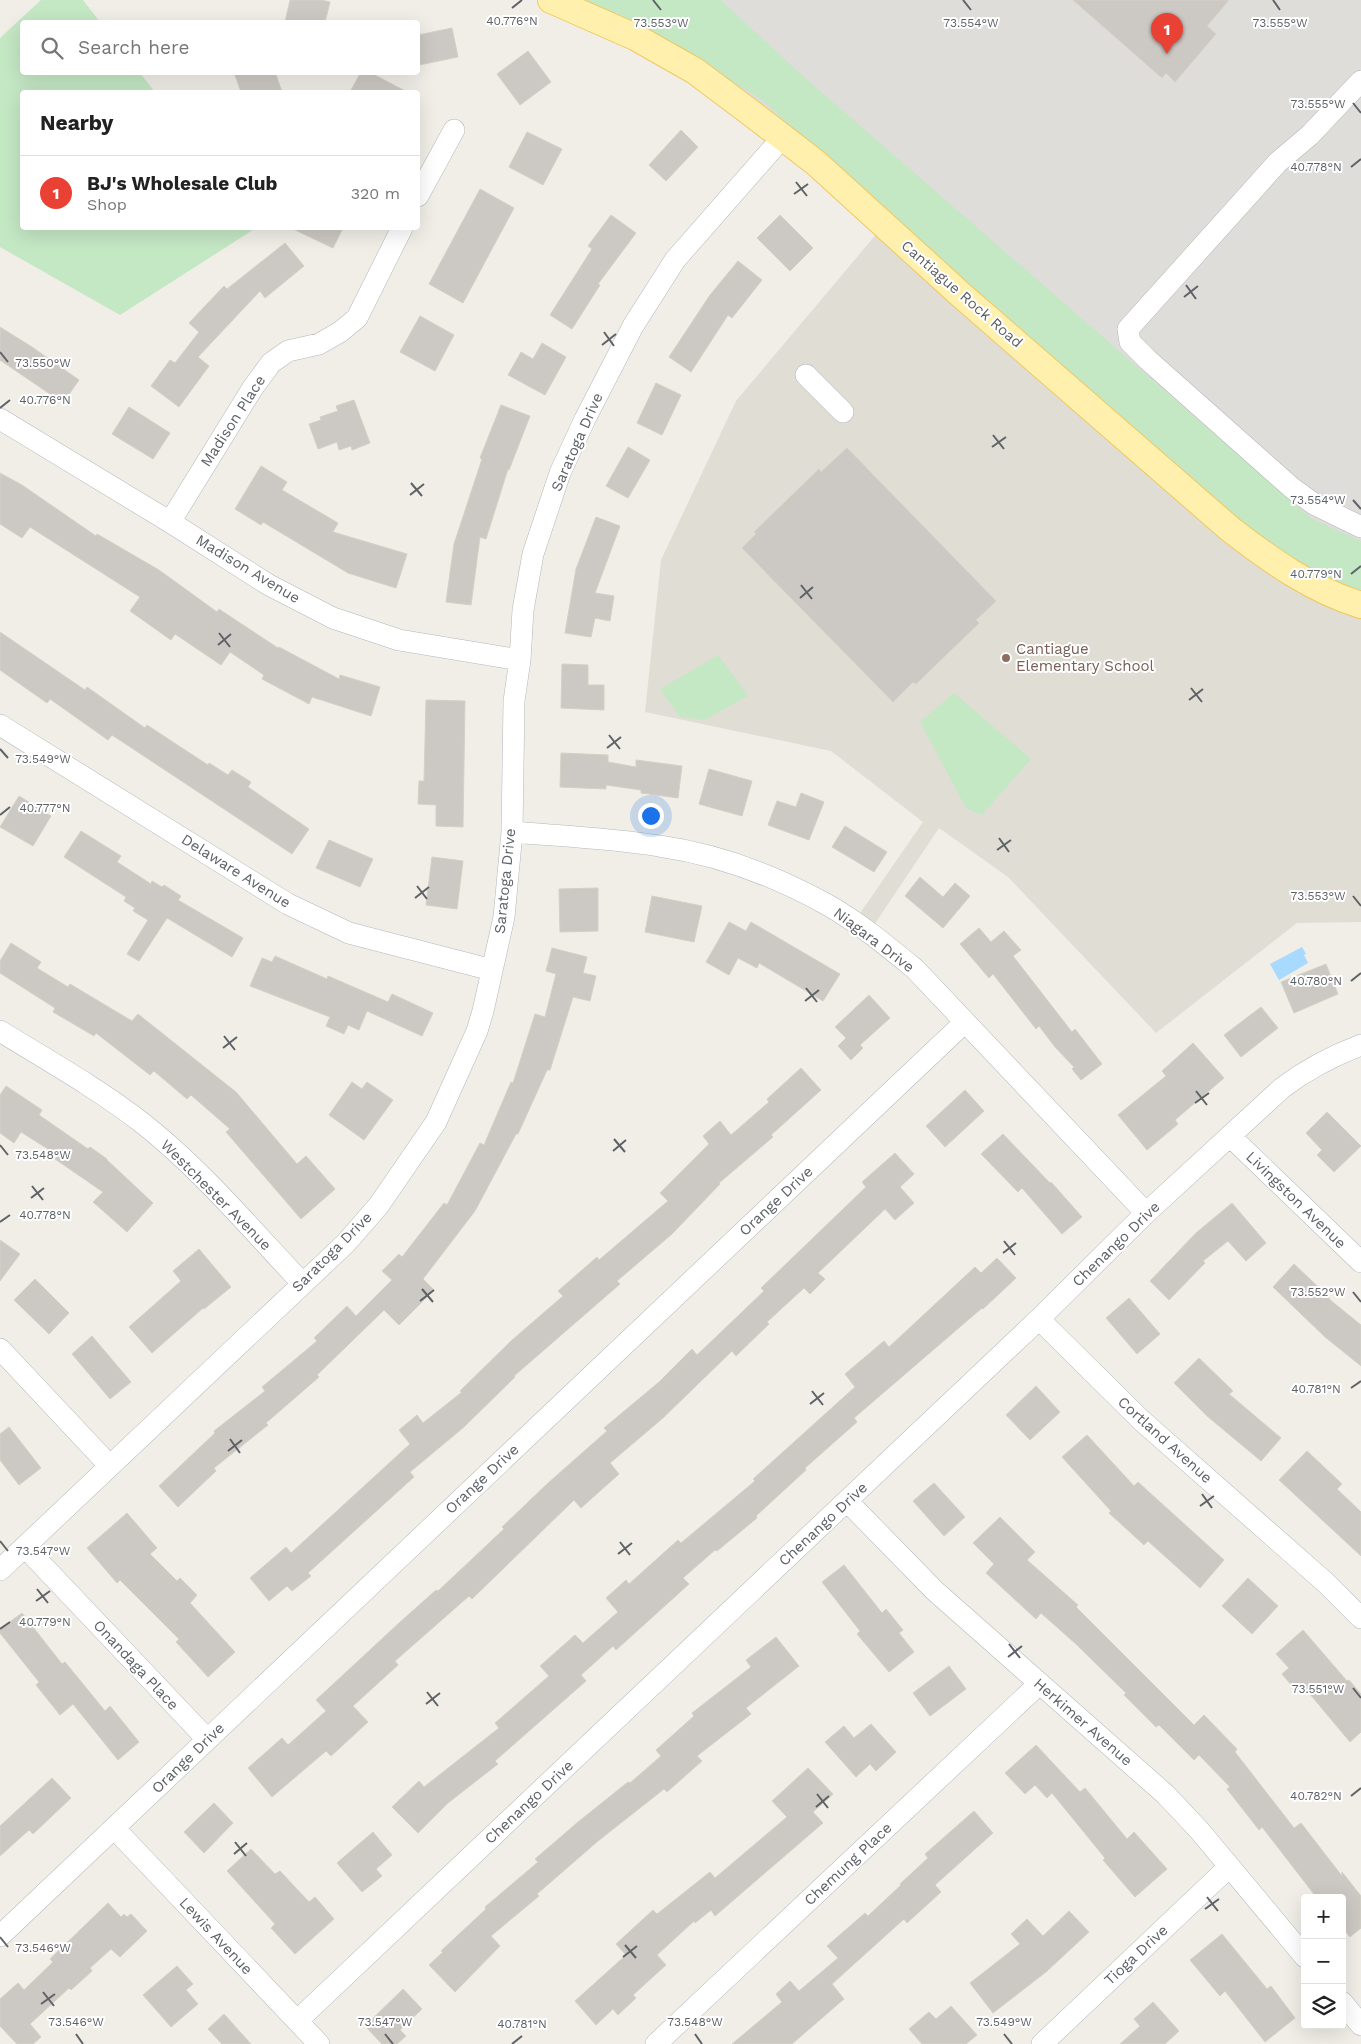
<!DOCTYPE html>
<meta charset="utf-8">
<style>
body{margin:0;font-family:"Work Sans",sans-serif;background:#f2f2f2;color:#222}
.controls{position:absolute;right:15px;bottom:15px;display:grid;overflow:hidden;border-radius:5px;box-shadow:0 5px 20px #0002}
.controls button{width:45px;height:45px;display:grid;place-items:center;padding:0;border:0;border-bottom:1px solid #e0e0e0;background:#fff;color:#222;font:25px sans-serif}
.you{position:absolute;left:650px;top:815px;width:18px;height:18px;margin:-12px;border:4px solid #fff;border-radius:50%;background:#1a73e8;box-shadow:0 0 0 8px #1a73e833}
.badge{display:grid;place-items:center;width:32px;height:32px;border-radius:50%;background:#e94234;color:#fff;font-size:16px;font-weight:700}
.pin{position:absolute;translate:-50% -41px;filter:drop-shadow(0 1px 2px #0008)}
.pin::after{content:'';position:absolute;top:26px;width:18px;height:15px;background:inherit;clip-path:polygon(0 0,100% 0,50% 100%)}
.list{margin:0;padding:0;list-style:none}
h2{display:flex;justify-content:space-between;align-items:center;height:65px;margin:0;padding:0 20px;font-size:21px}
h2 small{font-size:16px;font-weight:400;color:#767676}
.list li{display:grid;grid-template-columns:32px 1fr auto;gap:15px;align-items:center;box-sizing:border-box;height:75px;padding:0 20px;border-top:1px solid #e0e0e0}
.list b{display:block;font-size:19px;white-space:nowrap}
.list p{margin:0;font-size:16px;white-space:nowrap;color:#767676}
.list em{font-size:16px;font-style:normal;color:#767676}
.icon{flex:none;width:28px;height:28px;fill:none;stroke:currentColor;stroke-width:2;stroke-linecap:round;stroke-linejoin:round}
.map{position:relative;flex:none;width:1361px;height:2044px;overflow:hidden}
.search{position:absolute;background:#fff;box-shadow:0 5px 20px #0002;left:20px;top:20px;width:400px;height:55px;display:flex;align-items:center;gap:12px;box-sizing:border-box;padding:0 18px;border-radius:5px;color:#767676;font-size:19px}
.panel{position:absolute;background:#fff;box-shadow:0 5px 20px #0002;left:20px;top:90px;width:400px;height:140px;border-radius:5px}
.map>svg:first-child{display:block}
.industrial{fill:#dfddd9}
.education{fill:#e0ddd5}
.green{fill:#c4e7c4}
.water{fill:#a8d9ff}
.building{fill:#ccc9c4;stroke:#d5d0c5}
.lines{fill:none;stroke-linecap:round;stroke-linejoin:round}
.minor-casing{stroke:#b4b7bb;stroke-width:22}
.major-casing{stroke:#f1c85f;stroke-width:28}
.minor{stroke:#fff;stroke-width:21}
.major{stroke:#fff1ad;stroke-width:26}
.ticks{fill:none;stroke:#5e6267;stroke-width:2}
.education-dot{fill:#8d6e63;stroke:#fff;stroke-width:2}
.labels{text-anchor:middle;stroke-width:4;stroke-linejoin:round;paint-order:stroke}
.street-label{font-size:15px;fill:#5e6267;stroke:#fff}
.education-label{font-size:15px;fill:#785e54;stroke:#fff;text-anchor:start}
.ticks-label{font-size:12px;text-anchor:middle;fill:#5e6267;stroke:#fff;stroke-width:4;stroke-linejoin:round;paint-order:stroke}
</style>
<div class="map">
<svg width="1361" height="2044" viewBox="0 0 1361 2044">
<rect width="100%" height="100%" fill="#f0eee7"/>
<path class="industrial" d="M551,0h810v605l-579,-467z"/>
<path class="education" d="M884,225l477,380v317l-64,1 -141,110 -148,-156 -69,-49 -67,100 -16,-9 67,-97 -92,-71 -186,-39 16,-152 75,-159z"/>
<path class="green" d="M41,0h42l17,22h-78v50l118,1 15,19h-133v136h234l-136,87 -120,-68v-209z
M551,0h170l74,69 517,450 49,22v64l-131,-76 -469,-430 -145,-87 -11,11z
M718,655l30,41 -44,24 -24,-3 -20,-28z
M954,693l77,66 -49,56 -16,-7 -46,-86z"/>
<path class="water" d="M1302,947l4,7 -2,1 4,8 -29,17 -9,-16z"/>
<path class="building" d="M290,0h31l9,2 -5,20h-40z
M1073,0h156l-22,26 9,8 -41,48 -9,-9 -4,5z
M452,28l6,29 -39,8 -1,-30z
M528,51l23,31 -31,23 -23,-31z
M234,72h41l7,20h-41z
M361,72h8l38,20h-57z
M681,130l17,17 -32,34 -17,-16z
M527,132l35,17 -19,36 -34,-18z
M480,189l34,19 -51,95 -34,-19z
M611,215l25,18 -38,51 2,1 -28,44 -22,-14 42,-66 -4,-3z
M780,215l33,33 -23,23 -33,-33z
M291,228h52l-10,20z
M285,243l19,23 -39,32 -5,-7 -62,66 11,9 -30,41 -28,-21 19,-26 5,3 24,-31 -10,-9 35,-37 3,3z
M738,261l24,19 -30,38 -4,-3 -37,57 -22,-15 41,-62z
M420,316l34,19 -19,36 -35,-19z
M0,327l32,20 47,33 -16,23 -63,-43z
M542,343l24,14 -21,38 -37,-20 13,-23 12,7z
M656,383l25,12 -19,40 -25,-12z
M354,400l16,43 -18,7 -1,-4 -12,4 -2,-8 -19,7 -9,-25 12,-4 -1,-3 18,-6 -2,-5z
M501,405l29,11 -21,54 -1,-1 -22,70 -6,-2 -9,68 -25,-3 8,-58 28,-85 -2,-1z
M129,407l41,26 -17,26 -41,-25z
M628,447l22,13 -22,38 -22,-12z
M847,448l149,153 -20,19 3,3 -63,61 -3,-2 -20,20 -151,-154 14,-14 -2,-2 65,-63 2,3z
M261,466l26,16 -5,8 56,33 -5,9 74,22 -11,34 -48,-15 -85,-51 -2,3 -26,-16z
M0,473l22,12 74,51 1,-2 62,36 58,42 2,-3 59,39 1,-1 60,32 1,-4 40,12 -9,29 -59,-19 -3,7 -47,-25 2,-4 -34,-23 -9,13 -46,-31 -4,6 -41,-29 10,-14 -110,-70 -8,11 -22,-14z
M596,517l24,9 -25,67 19,3 -4,25 -15,-3 -4,19 -26,-4 11,-64z
M0,632l85,58 2,-3 58,41 2,-3 61,40 1,-2 19,12 4,-5 19,12 -3,5 61,42 -17,25 -180,-119 -4,5 -58,-41 -3,4 -47,-33z
M562,664l26,1v20h16v25l-43,-2z
M426,700l39,1 -2,126 -27,-1v-21l-18,-1 1,-23h5z
M561,753l47,2v7l28,5v-7l46,6 -4,32 -37,-5v-3l-35,-5v4l-46,-2z
M709,769l43,12 -10,35 -43,-12z
M801,793l23,9 -15,38 -41,-15 9,-24 19,6z
M19,796l32,20 -18,30 -33,-19z
M845,826l42,26 -13,20 -42,-25z
M81,831l40,25 -4,6 34,22 1,-3 10,6 2,-2 17,11 -3,4 65,38 -11,19 -65,-39 -28,43 -12,-7 21,-34 -15,-9 2,-3 -11,-7 2,-4 -62,-40z
M329,840l44,19 -13,28 -44,-19z
M432,857l31,4 -6,48 -31,-4z
M920,877l23,20 12,-14 15,13 -27,32 -38,-32z
M598,888v43l-38,1 -1,-43z
M652,896l50,10 -8,36 -49,-10z
M729,922l17,9 5,-9 89,52 -17,27 -64,-38 -2,5 -19,-10 -9,17 -23,-13z
M979,928l12,14 13,-11 17,19 -8,6 59,76 3,-3 27,35 -21,16 -9,-11 2,-2 -19,-20 -16,-21 -3,3 -43,-55 -4,4 -29,-34z
M11,943l30,19 -4,6 31,19 2,-3 62,37 6,-7 98,78 61,72 9,-8 29,33 -34,30 -75,-87 4,-3 -39,-34 -4,4 -33,-28 -4,4 -54,-42 -2,3 -41,-24 2,-4 -55,-35v-12z
M552,948l35,9 -4,16 13,3 -6,25 -17,-4 -23,73h-3l-29,64h-2l-41,77 -52,68 11,11 -35,35 -15,-15 -67,65 2,2 -53,46 2,2 -54,43 2,3 -38,36 -19,-21 56,-53 -1,-2 51,-40 -3,-4 55,-46 -3,-3 33,-32 9,10 36,-36 -10,-9 17,-17 3,3 42,-54 3,2 33,-62 4,2 27,-63 2,1 22,-69 10,3 11,-43 -10,-3z
M275,956l52,23 1,-3 60,26 4,-8 41,19 -11,23 -55,-25 -8,19 -11,-5 -4,9 -18,-8 4,-9 -80,-31 12,-28 10,4z
M1326,964l12,30 -44,19 -13,-31z
M869,995l21,23 -30,27 3,3 -12,12 -13,-14 8,-8 -11,-11z
M1261,1007l17,21 -37,29 -17,-22z
M1193,1043l31,35 -49,42 3,4 -31,26 -29,-35 48,-39 -4,-5z
M801,1068l20,22 -50,45 2,2 -54,46 1,1 -48,50 -55,47 3,3 -106,92 1,1 -51,50 -54,45 4,5 -106,96 3,3 -19,15 -5,-5 -18,15 -19,-23 36,-31 5,6 119,-109 -11,-14 18,-15 6,8 39,-31 -2,-1 51,-50 52,-45 -5,-5 39,-34 2,3 69,-59 -8,-8 49,-49 -6,-8 17,-15 11,14 38,-33 -2,-3z
M352,1082l10,7 5,-7 26,18 -29,40 -35,-25z
M6,1086l36,24 -3,5 49,34 2,-2 17,12v1l46,43 -26,29 -34,-30 10,-10 -48,-33 2,-2 -10,-7 1,-1 -27,-17 -7,11 -14,-10v-38z
M965,1090l19,21 -39,36 -19,-21z
M1327,1112l34,34 -27,26 -17,-17 5,-5 -16,-17z
M1003,1134l47,49 1,-1 31,35 -20,17 -40,-46 -4,4 -37,-38z
M895,1153l19,21 -14,13 14,16 -19,17 -10,-11 -67,64 7,6 -15,15 -6,-6 -37,34 2,2 -33,32 -4,-5 -69,67 -53,45 9,11 -38,34 -7,-8 -102,99 -3,-3 -74,65 3,4 -45,41 15,16 -37,34 -5,-5 -54,46 -24,-29 34,-30 6,7 38,-34 -10,-11 83,-77 37,-33 2,1 66,-62 -2,-2 45,-43 60,-53 -3,-3 55,-46 33,-33 5,6 67,-64 -3,-3 105,-101 -4,-5z
M1232,1203l34,40 -20,18 -18,-20 -25,20 2,2 -36,37 -19,-19 46,-48z
M0,1240l20,14 -20,27z
M199,1249l32,38 -27,22 -1,-1 -51,45 -23,-26 52,-46 -8,-10z
M997,1258l19,20 -33,31 -1,-1 -128,110 3,4 -52,46 1,2 -50,46 1,2 -40,33 -2,-1 -32,28 6,6 -73,66 -3,-4 -32,29 5,6 -91,80 3,3 -50,39 -30,30 -26,-26 27,-26 5,6 75,-59 -4,-5 54,-47 -9,-10 35,-31 8,8 35,-31 -12,-14 20,-18 3,4 49,-44 3,3 74,-62 -2,-2 102,-92 -10,-13 39,-33 5,6 86,-80 6,6z
M1294,1264l36,34 -1,1 32,26v41l-36,-29 -52,-50z
M35,1279l34,34 -20,21 -35,-34z
M1129,1298l31,36 -23,20 -31,-36z
M92,1336l39,46 -21,17 -38,-45z
M1199,1358l34,33 -4,3 52,44 -20,23 -54,-45 -33,-33z
M1036,1386l24,26 -30,28 -24,-25z
M9,1427l32,41 -22,17 -19,-25v-26z
M1087,1435l47,51 4,-4 86,78 -24,28 -52,-47 -4,4 -35,-32 2,-2 -49,-54z
M1307,1451l35,33 -5,5 24,23v44l-82,-76z
M934,1483l31,34 -21,19 -31,-35z
M127,1513l30,35 -7,6 27,27 3,-3 17,17 -7,8 45,49 -27,25 -32,-35 3,-3 -59,-59 -3,3 -30,-35z
M1000,1517l35,35 -8,8 51,45 -2,2 118,118 10,-10 33,34 -2,3 59,76 7,-5 41,53v-4l19,24v32l-11,9 -8,-10v-29h-25l-55,-71 -3,3 -32,-41 3,-2 -31,-32 -5,5 -35,-35 -3,2 -32,-32 2,-2 -49,-48 -36,-32 -5,6 -50,-46 8,-9 -21,-21z
M844,1565l38,48 4,-4 17,21 -4,3 15,19 -25,20 -32,-38 3,-3 -38,-49z
M1248,1578l30,28 -26,28 -30,-28z
M22,1613l40,51 3,-2 40,49 5,-5 29,36 -21,18 -45,-56 -13,11 -24,-30 3,-3 -39,-49v-4z
M1303,1630l44,51 2,-1 12,14v38l-11,10 -46,-55 -6,6 -16,-19 7,-6 -13,-14z
M776,1637l23,29 -53,42 5,6 -54,42 5,5 -35,31 -3,-3 -66,52 -61,53 2,2 -48,40 9,10 -45,46 -26,-27 14,-13 -2,-1 45,-42 -1,-2 53,-45 -3,-3 43,-37 50,-40 2,1 31,-27 -5,-6 38,-34 -2,-3 59,-46 -5,-7z
M949,1666l17,23 -36,27 -17,-23z
M871,1724l25,28 -20,19 -6,-7 -14,13 -31,-35 19,-16 10,12z
M1036,1745l44,47 5,-4 42,51 7,-7 33,37 -32,28 -32,-37 2,-2 -53,-65 -5,5 -12,-13 -10,9 -20,-21z
M808,1768l25,26 -20,18 10,11 -108,93 -4,-6 -16,13 -1,-2 -37,34 9,10 -33,30 3,3 -18,17 -5,-6 -17,16 -21,-24 51,-46 -10,-11 37,-34 4,4 53,-42 5,6 72,-61 -15,-16z
M52,1778l19,20 -38,36 -4,-4 -29,26v-30z
M214,1803l19,20 -29,30 -20,-21z
M974,1811l19,22 -58,52 6,7 -34,31 -3,-4 -72,65 12,15 -52,45h-60l50,-42 -6,-8 14,-13 9,10 39,-33 -11,-12 38,-33 3,3 33,-31 -1,-1 28,-26 -3,-4z
M373,1832l19,23 -16,14 6,7 -20,16 -25,-29z
M251,1849l24,25 5,-3 29,31 6,-5 19,22 -39,35 -24,-26 4,-4 -48,-53z
M108,1903l13,14 3,-3 3,3 4,-3 16,17 -27,26 -9,-8 -21,19 2,3 -21,19 -2,-2 -39,36 11,13 -8,7h-16l-17,-18v-27l18,-16 6,7 29,-28 -3,-3z
M1069,1911l20,21 -43,40 -53,41 -23,-30 50,-39 -9,-10 16,-15 16,17z
M1222,1934l45,55 4,-3 24,32 -30,24 -40,-51 -5,5 -30,-36z
M177,1966l16,18 -7,6 12,14 -27,23 -28,-32z
M403,1989l19,20 -22,21 6,6 -9,8h-15l-17,-18z
M1153,2002l26,29 -14,13h-45l20,-18 -6,-7z
M951,2006l26,29 -11,9h-44l-13,-15 20,-17 7,7z
M224,2014l27,30h-29l-14,-15z"/>
<g class="lines">
<g class="minor-casing">
<path id="minor" d="M1361,81l-51,54 -32,27 -150,167 2,13 18,18 144,128 22,16 47,23
M418,196l36,-66
M806,375l37,37
M0,419l170,103 99,63 64,33 66,22 121,20
M170,522l82,-133 19,-26 17,-12 31,-7 21,-12 17,-14 45,-90
M0,725l288,179 61,29 143,37
M512,832c48,4 98,6 147,14 57,8 116,30 167,58 32,18 61,42 89,65l231,244
M0,1031c47,29 97,57 141,91 59,46 109,106 161,161
M1231,1137l130,125
M1039,1319l102,101 185,163 35,35
M0,1349l109,116
M847,1501l88,90 230,203 34,36 106,127
M25,1547l182,192
M0,1570l346,-327 33,-38 57,-83 41,-91 6,-20 21,-94 8,-85 2,-131 6,-41 3,-50 10,-56 27,-81 25,-54 48,-93 42,-66 107,-122
M114,1828l205,216
M0,1936l965,-914
M1342,2002l19,23
M297,2021l742,-702 107,-106 136,-125c25,-19 50,-32 79,-43
M656,2044l383,-360
M1042,2044l187,-177"/>
</g>
<g class="major-casing">
<path id="major" d="M551,0l84,37 60,34 56,42 65,50 144,131 270,235c40,31 82,61 131,76"/>
</g>
<use href="#minor" class="minor"/>
<use href="#major" class="major"/>
</g>
<path class="ticks" d="M653,0l8,10M963,0l8,10M1273,0l7,10M512,8l10,-8M1353,103l8,10M1351,167l10,-8M796,182l11,14M794,194l14,-10M1186,285l10,14M1184,297l14,-11M604,332l10,14M602,345l14,-11M0,352l8,10M0,408l10,-8M993,435l11,14M992,447l14,-10M411,483l11,13M410,495l14,-11M1353,500l8,9M1351,574l10,-8M801,585l11,14M800,598l13,-11M219,633l11,14M218,645l13,-11M1191,688l11,14M1189,700l14,-11M609,735l11,14M607,748l14,-11M0,749l8,9M0,815l10,-8M999,838l10,14M997,850l14,-10M417,886l10,13M1353,896l8,10M415,898l14,-11M1351,981l10,-8M806,988l11,14M805,1001l14,-11M224,1036l11,14M223,1048l14,-11M1196,1091l11,14M1195,1103l14,-10M614,1139l11,13M0,1145l8,10M613,1151l13,-11M32,1186l11,14M31,1198l13,-10M0,1222l10,-7M1004,1241l11,14M1003,1253l13,-10M422,1289l11,13M1353,1292l8,10M420,1301l14,-11M1351,1388l10,-7M812,1391l11,14M810,1404l14,-11M230,1439l10,14M228,1451l14,-11M1202,1494l10,14M1200,1506l14,-10M0,1541l8,10M620,1542l10,13M618,1554l14,-11M37,1589l11,14M36,1601l14,-10M0,1629l10,-7M1009,1644l11,14M1008,1657l14,-11M1353,1688l8,10M427,1692l11,14M426,1704l14,-11M817,1794l11,14M1351,1796l10,-8M816,1807l13,-11M235,1842l11,14M234,1854l13,-11M1207,1897l11,14M1205,1909l14,-10M0,1937l8,10M625,1945l11,13M623,1957l14,-11M43,1992l11,14M41,2004l14,-10M76,2034l7,10M385,2034l8,10M695,2034l7,10M1004,2034l8,10M512,2044l10,-8"/>
<circle class="education-dot" cx="1006" cy="658" r="5"/>
<g class="labels">
<g class="street-label">
<text transform="translate(962 294) rotate(41)" y="5">Cantiague Rock Road</text>
<text transform="translate(233 421) rotate(-57)" y="5">Madison Place</text>
<text transform="translate(577 442) rotate(-66)" y="5">Saratoga Drive</text>
<text transform="translate(248 569) rotate(31)" y="5">Madison Avenue</text>
<text transform="translate(236 871) rotate(32)" y="5">Delaware Avenue</text>
<text transform="translate(505 881) rotate(-84)" y="5">Saratoga Drive</text>
<text transform="translate(874 940) rotate(37)" y="5">Niagara Drive</text>
<text transform="translate(216 1195) rotate(45)" y="5">Westchester Avenue</text>
<text transform="translate(1296 1200) rotate(44)" y="5">Livingston Avenue</text>
<text transform="translate(776 1201) rotate(-43)" y="5">Orange Drive</text>
<text transform="translate(1116 1244) rotate(-44)" y="5">Chenango Drive</text>
<text transform="translate(332 1252) rotate(-45)" y="5">Saratoga Drive</text>
<text transform="translate(1165 1440) rotate(42)" y="5">Cortland Avenue</text>
<text transform="translate(482 1479) rotate(-43)" y="5">Orange Drive</text>
<text transform="translate(823 1524) rotate(-43)" y="5">Chenango Drive</text>
<text transform="translate(136 1665) rotate(47)" y="5">Onandaga Place</text>
<text transform="translate(1083 1722) rotate(41)" y="5">Herkimer Avenue</text>
<text transform="translate(188 1758) rotate(-44)" y="5">Orange Drive</text>
<text transform="translate(529 1802) rotate(-43)" y="5">Chenango Drive</text>
<text transform="translate(848 1864) rotate(-43)" y="5">Chemung Place</text>
<text transform="translate(216 1936) rotate(47)" y="5">Lewis Avenue</text>
<text transform="translate(1136 1955) rotate(-43)" y="5">Tioga Drive</text>
</g>
<g class="education-label">
<text x="1016" y="654">Cantiague<tspan x="1016" dy="17">Elementary School</tspan></text>
</g>
</g>
<g class="ticks-label">
<text x="512" y="25">40.776°N</text>
<text x="661" y="27">73.553°W</text>
<text x="971" y="27">73.554°W</text>
<text x="1280" y="27">73.555°W</text>
<text x="1318" y="108">73.555°W</text>
<text x="1316" y="171">40.778°N</text>
<text x="43" y="367">73.550°W</text>
<text x="45" y="404">40.776°N</text>
<text x="1318" y="504">73.554°W</text>
<text x="1316" y="578">40.779°N</text>
<text x="43" y="763">73.549°W</text>
<text x="45" y="812">40.777°N</text>
<text x="1318" y="900">73.553°W</text>
<text x="1316" y="985">40.780°N</text>
<text x="43" y="1159">73.548°W</text>
<text x="45" y="1219">40.778°N</text>
<text x="1318" y="1296">73.552°W</text>
<text x="1316" y="1393">40.781°N</text>
<text x="43" y="1555">73.547°W</text>
<text x="45" y="1626">40.779°N</text>
<text x="1318" y="1693">73.551°W</text>
<text x="1316" y="1800">40.782°N</text>
<text x="43" y="1952">73.546°W</text>
<text x="76" y="2026">73.546°W</text>
<text x="385" y="2026">73.547°W</text>
<text x="695" y="2026">73.548°W</text>
<text x="1004" y="2026">73.549°W</text>
<text x="522" y="2028">40.781°N</text>
</g>
</svg>
<div class="controls">
<button>+</button>
<button>−</button>
<button><svg class="icon" aria-label="layers" viewBox="0 0 24 24"><path d="M12 4l9 5-9 5-9-5zM3 14l9 5 9-5"/></svg></button>
</div>
<div class="you"></div>
<div class="pin badge" style="left:1167px;top:54px">1</div>
<div class="search"><svg class="icon" aria-label="search" viewBox="0 0 24 24"><circle cx="10" cy="10" r="6"/><path d="M15 15l6 6"/></svg>Search here</div>
<section class="panel">
<h2>Nearby<small></small></h2>
<ul class="list">
<li><span class="badge">1</span><div><b>BJ's Wholesale Club</b><p>Shop</p></div><em>320 m</em></li>
</ul>
</section>
</div>
